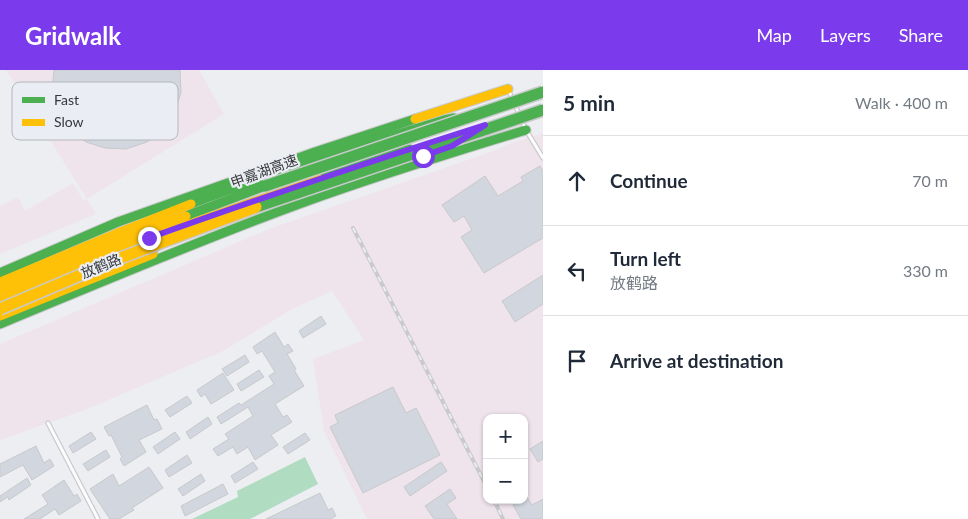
<!DOCTYPE html>
<meta charset="utf-8">
<style>
body{margin:0;font-family:Lato,"Noto Sans SC",sans-serif;background:#f2f2f3;color:#1f2937}
.controls{position:absolute;right:15px;bottom:15px;display:grid;overflow:hidden;border-radius:10px;box-shadow:0 1px 4px #0004}
.controls button{width:45px;height:45px;display:grid;place-items:center;padding:0;border:0;border-bottom:1px solid #e0e1e3;background:#fff;color:#1f2937;font:25px sans-serif}
.stop{position:absolute;width:15px;height:15px;margin:-11px;border:4px solid #7c3aed;border-radius:50%;background:#fff}
.stop.end{background:#7c3aed;border-color:#fff;box-shadow:0 1px 5px #0008}
.list{margin:0;padding:0;list-style:none}
h2{display:flex;justify-content:space-between;align-items:center;height:65px;margin:0;padding:0 20px;font-size:21px}
h2 small{font-size:16px;font-weight:400;color:#747a83}
.list li{display:grid;grid-template-columns:32px 1fr auto;gap:15px;align-items:center;box-sizing:border-box;height:90px;padding:0 20px;border-top:1px solid #e0e1e3}
.list b{display:block;font-size:19px;white-space:nowrap}
.list p{margin:0;font-size:16px;white-space:nowrap;color:#747a83}
.list em{font-size:16px;font-style:normal;color:#747a83}
.icon{flex:none;width:28px;height:28px;fill:none;stroke:currentColor;stroke-width:2;stroke-linecap:round;stroke-linejoin:round}
.map{position:relative;flex:none;width:543px;height:449px;overflow:hidden}
header{display:flex;align-items:center;gap:30px;box-sizing:border-box;height:70px;padding:0 25px;background:#7c3aed;color:#fff}
header strong{font-size:24px}
nav{display:flex;gap:28px;margin-inline-start:auto;font-size:18px}
main{display:flex}
aside{flex:1;background:#fff}
.map>svg:first-child{display:block}
.industrial{fill:#f0e4ec;fill-rule:evenodd}
.green{fill:#b0ddc2}
.building{fill:#d2d6de;stroke:#c7c9cb}
.lines{fill:none;stroke-linecap:round;stroke-linejoin:round}
.lane-casing{stroke:#cacbcd;stroke-width:5.5}
.fast-casing{stroke:#c8c9cb;stroke-width:11}
.slow-casing{stroke:#c8c9cb;stroke-width:11}
.lane{stroke:#fcfcfd;stroke-width:3}
.fast{stroke:#4caf50;stroke-width:9}
.slow{stroke:#ffc107;stroke-width:9}
.rail-casing{stroke:#cacacb;stroke-width:4}
.rail{stroke:#eaedf3;stroke-width:2;stroke-dasharray:5.5;stroke-linecap:butt}
.fast-bridge-casing{stroke:#c8c9cb;stroke-width:14;stroke-linecap:butt}
.slow-bridge-casing{stroke:#c8c9cb;stroke-width:14;stroke-linecap:butt}
.fast-bridge{stroke:#4caf50;stroke-width:11}
.slow-bridge{stroke:#ffc107;stroke-width:11}
.route{stroke:#7c3aed;stroke-width:6}
.labels{text-anchor:middle;stroke-width:4.5;stroke-linejoin:round;paint-order:stroke}
.street-label{font-size:14px;fill:#36383a;stroke:#eaedf3}
.key{fill:#eaedf3;stroke:#b4b7bc;stroke-width:1}
.key-label{font-size:14px;fill:#36383a}
</style>
<header>
<strong>Gridwalk</strong>
<nav><a>Map</a><a>Layers</a><a>Share</a></nav>
</header>
<main>
<div class="map">
<svg width="543" height="449" viewBox="0 0 543 449">
<rect width="100%" height="100%" fill="#eceef1"/>
<path class="industrial" d="M6,0h193l25,44 -137,85 9,15 -96,40v-48l18,-9 7,14 48,-28 11,18 3,-2z
M543,63v386h-176l-43,-88 -11,-72 51,-19 -32,-49 -40,18 -69,42 -138,59 -85,30v-96l269,-115 230,-80 10,-5zM487,348h37v82h-37z"/>
<path class="green" d="M305,387l13,27 -68,35h-58l46,-22 -1,-6z"/>
<path class="building" d="M54,0h126l1,22 -6,20 -12,17 -16,13 -21,7 -21,-1 -19,-6 -17,-13 -12,-18 -5,-21z
M540,96l3,5v67l-59,35 -23,-36 11,-7 -8,-14 -10,6 -12,-17 43,-29 13,20 25,-15 -2,-4z
M543,205v29l-28,18 -13,-21z
M321,246l5,8 -23,14 -4,-7z
M275,262l9,15 4,-3 5,7 -6,3 9,15 -2,1 10,16 -29,18 8,13 4,-2 5,7 -21,13 7,10 -23,15 -7,-13 -11,7 -4,-7 -15,9 -5,-7 16,-10 -4,-5 28,-18 -5,-9 -27,17 -4,-7 22,-14 2,2 33,-21 -5,-8 6,-4 -13,-21 -5,3 -4,-7z
M245,285l4,7 -22,14 -5,-7z
M259,300l5,7 -23,14 -4,-7z
M223,303l11,17 -23,14 -6,-10 -4,3 -4,-7z
M393,317l13,26 10,-5 24,47 -77,38 -33,-66 8,-4 -3,-8z
M187,326l5,7 -22,14 -5,-7z
M147,335l7,15 3,-1 5,10 -23,11 7,12 -22,14 -4,-7 2,-2 -11,-22 -2,1 -5,-9z
M208,347l4,7 -22,15 -4,-7z
M91,362l5,7 -23,14 -4,-7z
M175,362l5,7 -22,15 -5,-7z
M305,363l5,7 -22,14 -5,-7z
M543,371v18l-5,3 -8,-13z
M36,376l8,17 6,-4 4,7 -22,14 -9,-15 -23,12v-13z
M106,380l4,7 -22,14 -5,-7z
M187,385l5,8 -23,14 -4,-7z
M253,392l5,7 -23,14 -4,-7z
M441,392l6,9 -37,25 -6,-9z
M149,397l14,21 -31,20 2,2 -15,9h-9l-20,-30 23,-15 6,12z
M201,404l4,7 -22,15 -5,-7z
M27,408l4,7 -22,15 -1,-3 -8,5v-6z
M64,410l10,16 3,-2 4,7 -22,14 -4,-6 -15,10h-16l24,-15 -6,-9z
M223,414l5,10 -43,22 -4,-10z
M450,419l6,9 -9,6 10,15h-23l-9,-13z
M320,423l8,17 4,-2 4,8 -6,3h-64z
M527,427l5,8 11,-6v20h-22l-8,-14 8,-5h3v-1z"/>
<g class="lines">
<g class="lane-casing">
<path id="lane" d="M508,19l18,41 17,28
M48,353l50,96"/>
</g>
<g class="fast-casing">
<path id="fast" d="M320,109l89,-30
M191,134c83,-32 168,-58 253,-84l10,-2
M186,146l79,-30
M0,203l118,-51 197,-70 100,-33
M0,254c99,-41 198,-83 299,-120 75,-27 151,-51 227,-74"/>
</g>
<g class="slow-casing">
<path id="slow" d="M415,49l93,-30
M0,212l118,-49 73,-29
M0,221l117,-49 69,-26
M0,231l149,-63 171,-59
M0,246l153,-62"/>
</g>
<use href="#lane" class="lane"/>
<use href="#fast" class="fast"/>
<use href="#slow" class="slow"/>
<g class="rail-casing">
<path id="rail" d="M353,158l134,259
M494,430l9,19"/>
</g>
<use href="#rail" class="rail"/>
<g class="fast-bridge-casing">
<path id="fast-bridge" d="M265,116l278,-94
M256,137l287,-97"/>
</g>
<g class="slow-bridge-casing">
<path id="slow-bridge" d="M0,239l123,-52 133,-50"/>
</g>
<use href="#fast-bridge" class="fast-bridge"/>
<use href="#slow-bridge" class="slow-bridge"/>
</g>
<g class="lines">
<path class="route" d="M149,168c111,-40 223,-77 336,-113l-33,21 -29,10"/>
</g>
<g class="labels">
<g class="street-label">
<text transform="translate(264 101) rotate(-20)" y="5">申嘉湖高速</text>
<text transform="translate(101 196) rotate(-22)" y="5">放鹤路</text>
</g>
</g>
<rect x="12" y="12" width="166" height="58" rx="8" class="key"/>
<rect x="22" y="27" width="23" height="6" fill="#4caf50"/>
<rect x="22" y="49" width="23" height="7" fill="#ffc107"/>
<g class="key-label">
<text x="54" y="35">Fast</text>
<text x="54" y="57">Slow</text>
</g>
</svg>
<div class="controls">
<button>+</button>
<button>−</button>
</div>
<div class="stop" style="left:423px;top:86px"></div>
<div class="stop end" style="left:149px;top:168px"></div>
</div>
<aside>
<h2>5 min<small>Walk · 400 m</small></h2>
<ul class="list">
<li><svg class="icon" aria-label="ahead" viewBox="0 0 24 24"><path d="M12 20V5M6 11l6-6 6 6"/></svg><div><b>Continue</b></div><em>70 m</em></li>
<li><svg class="icon" aria-label="left" viewBox="0 0 24 24"><path d="M17 20v-9H6M10 6l-5 5 5 5"/></svg><div><b>Turn left</b><p>放鹤路</p></div><em>330 m</em></li>
<li><svg class="icon" aria-label="arrive" viewBox="0 0 24 24"><path d="M6 21V4h12l-3 4 3 4H6"/></svg><div><b>Arrive at destination</b></div></li>
</ul>
</aside>
</main>
